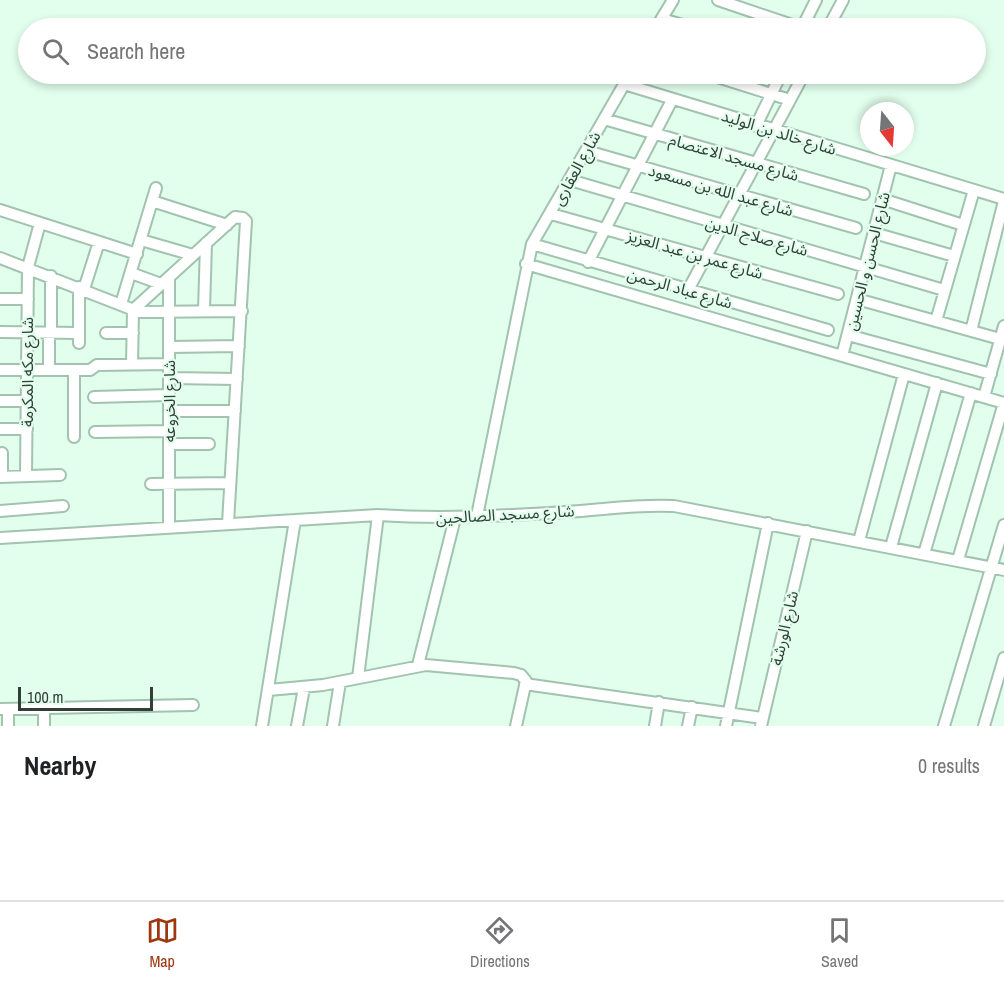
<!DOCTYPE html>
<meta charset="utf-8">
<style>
body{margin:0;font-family:"Archivo Narrow","Noto Sans Arabic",sans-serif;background:#f6f6f6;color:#202124}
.compass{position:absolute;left:860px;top:102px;width:54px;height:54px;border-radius:50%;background:#fff;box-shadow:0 3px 9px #0003;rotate:163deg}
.scale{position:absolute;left:18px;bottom:15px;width:135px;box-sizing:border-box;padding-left:6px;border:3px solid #313f37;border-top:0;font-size:16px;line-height:21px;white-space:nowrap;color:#313f37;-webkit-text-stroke:4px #e2feed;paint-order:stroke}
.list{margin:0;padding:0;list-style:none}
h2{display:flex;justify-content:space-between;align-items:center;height:78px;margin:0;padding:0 24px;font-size:26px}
h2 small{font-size:20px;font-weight:400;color:#757577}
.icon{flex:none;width:33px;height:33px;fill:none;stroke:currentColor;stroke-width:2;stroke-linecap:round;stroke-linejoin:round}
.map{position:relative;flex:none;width:1004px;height:726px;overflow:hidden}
.search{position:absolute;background:#fff;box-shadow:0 3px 9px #0003;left:18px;right:18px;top:18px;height:66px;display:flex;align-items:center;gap:15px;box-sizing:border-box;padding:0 21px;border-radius:33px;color:#757577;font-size:22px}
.sheet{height:174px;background:#fff}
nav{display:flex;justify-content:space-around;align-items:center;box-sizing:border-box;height:84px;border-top:2px solid #e0e0e0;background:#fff;font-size:16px;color:#757577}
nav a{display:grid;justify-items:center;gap:3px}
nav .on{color:#9d370e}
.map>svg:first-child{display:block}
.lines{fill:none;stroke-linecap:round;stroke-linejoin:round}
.street-casing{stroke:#a1c3af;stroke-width:14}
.street{stroke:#fff;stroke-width:10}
.labels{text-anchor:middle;stroke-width:4.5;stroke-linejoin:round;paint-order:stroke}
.street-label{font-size:16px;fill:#313f37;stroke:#e2feed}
</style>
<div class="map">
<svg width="1004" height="726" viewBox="0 0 1004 726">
<rect width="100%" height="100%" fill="#e2feed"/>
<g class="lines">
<g class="street-casing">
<path id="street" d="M718,0l83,28
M662,19l31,9
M656,28l17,-28
M802,28l14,-28
M828,28l15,-28
M708,74l82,26
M624,84l380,115
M604,119l260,75
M756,126l25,-52
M587,151l269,77
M570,180l374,110
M882,199l81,26
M152,201l75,24
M0,210l137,44
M551,214l287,80
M874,233l80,23
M141,240l52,15
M532,244l296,86
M0,258l139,54 103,-1
M588,262l84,-162
M526,264l478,139
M131,273l30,11
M51,276v56
M169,277v249
M84,289l15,-47
M688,290l116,-216
M0,299h28
M857,299l143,40
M121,304l35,-116
M204,311l2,-68
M936,321l38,-131
M971,331l33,-130
M0,332l79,1
M49,332v38
M106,333h27
M848,335l143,39
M79,343v-56
M169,347l70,-1
M842,356l49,-191
M132,364l1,-54 102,-93 8,1 3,3 -18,302
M0,370h90l7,-5 72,-1
M169,378l68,1
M94,397l75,-2
M984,397l20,-71
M0,401h27
M169,411h66
M0,429h27
M95,432l74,-1
M74,437v-67
M169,444h40
M26,476l2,-209 12,-44
M0,477l60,-2
M2,477v-24
M151,484l79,-1
M0,511l63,-5
M477,516l55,-272 98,-170
M0,538l378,-23c62,4 124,1 187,-3 38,-2 70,-8 109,-6l330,64
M859,541l45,-167
M891,547l46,-164
M924,554l47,-161
M958,560l46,-157
M418,665l37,-147
M358,678l20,-163
M525,684l237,34
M269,690l54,-5 103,-20 88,8 7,2 5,6 -10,45
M0,709l193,-4
M44,709v17
M8,726v-16
M262,726l33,-206
M297,726l7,-38
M333,726l7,-44
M655,726l4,-24
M688,726l4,-19
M726,726l42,-203
M761,726l46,-195
M944,726l60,-201
M984,726l20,-68"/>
</g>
<use href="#street" class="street"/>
</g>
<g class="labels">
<g class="street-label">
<text transform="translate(779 132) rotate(17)" y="6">شارع خالد بن الوليد</text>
<text transform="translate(734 157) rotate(16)" y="6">شارع مسجد الاعتصام</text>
<text transform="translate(576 168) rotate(-61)" y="6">شارع العقارى</text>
<text transform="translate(721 190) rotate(16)" y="6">شارع عبد الله بن مسعود</text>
<text transform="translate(757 236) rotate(16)" y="6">شارع صلاح الدين</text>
<text transform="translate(695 254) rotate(16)" y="6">شارع عمر بن عبد العزيز</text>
<text transform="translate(867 261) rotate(-76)" y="6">شارع الحسن و الحسين</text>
<text transform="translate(680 288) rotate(16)" y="6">شارع عباد الرحمن</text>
<text transform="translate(27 372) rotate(-90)" y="6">شارع مكه المكرمة</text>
<text transform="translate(169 401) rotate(-90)" y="6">شارع الخروعه</text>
<text transform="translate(505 514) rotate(-3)" y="6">شارع مسجد الصالحين</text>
<text transform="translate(784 628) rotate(-77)" y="6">شارع الورشة</text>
</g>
</g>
</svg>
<svg class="compass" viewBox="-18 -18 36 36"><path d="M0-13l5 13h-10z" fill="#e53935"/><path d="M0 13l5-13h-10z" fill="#757577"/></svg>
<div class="scale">100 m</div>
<div class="search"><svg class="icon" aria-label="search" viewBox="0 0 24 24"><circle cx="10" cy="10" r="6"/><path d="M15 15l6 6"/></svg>Search here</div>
</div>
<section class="sheet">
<h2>Nearby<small>0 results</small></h2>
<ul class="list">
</ul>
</section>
<nav>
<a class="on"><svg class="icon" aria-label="map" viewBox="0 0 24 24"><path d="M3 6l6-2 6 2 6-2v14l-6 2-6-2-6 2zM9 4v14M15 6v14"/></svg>Map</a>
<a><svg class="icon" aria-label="directions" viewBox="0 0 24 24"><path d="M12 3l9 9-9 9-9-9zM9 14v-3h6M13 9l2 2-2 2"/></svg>Directions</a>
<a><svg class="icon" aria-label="saved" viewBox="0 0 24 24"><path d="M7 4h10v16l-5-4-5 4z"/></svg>Saved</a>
</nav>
